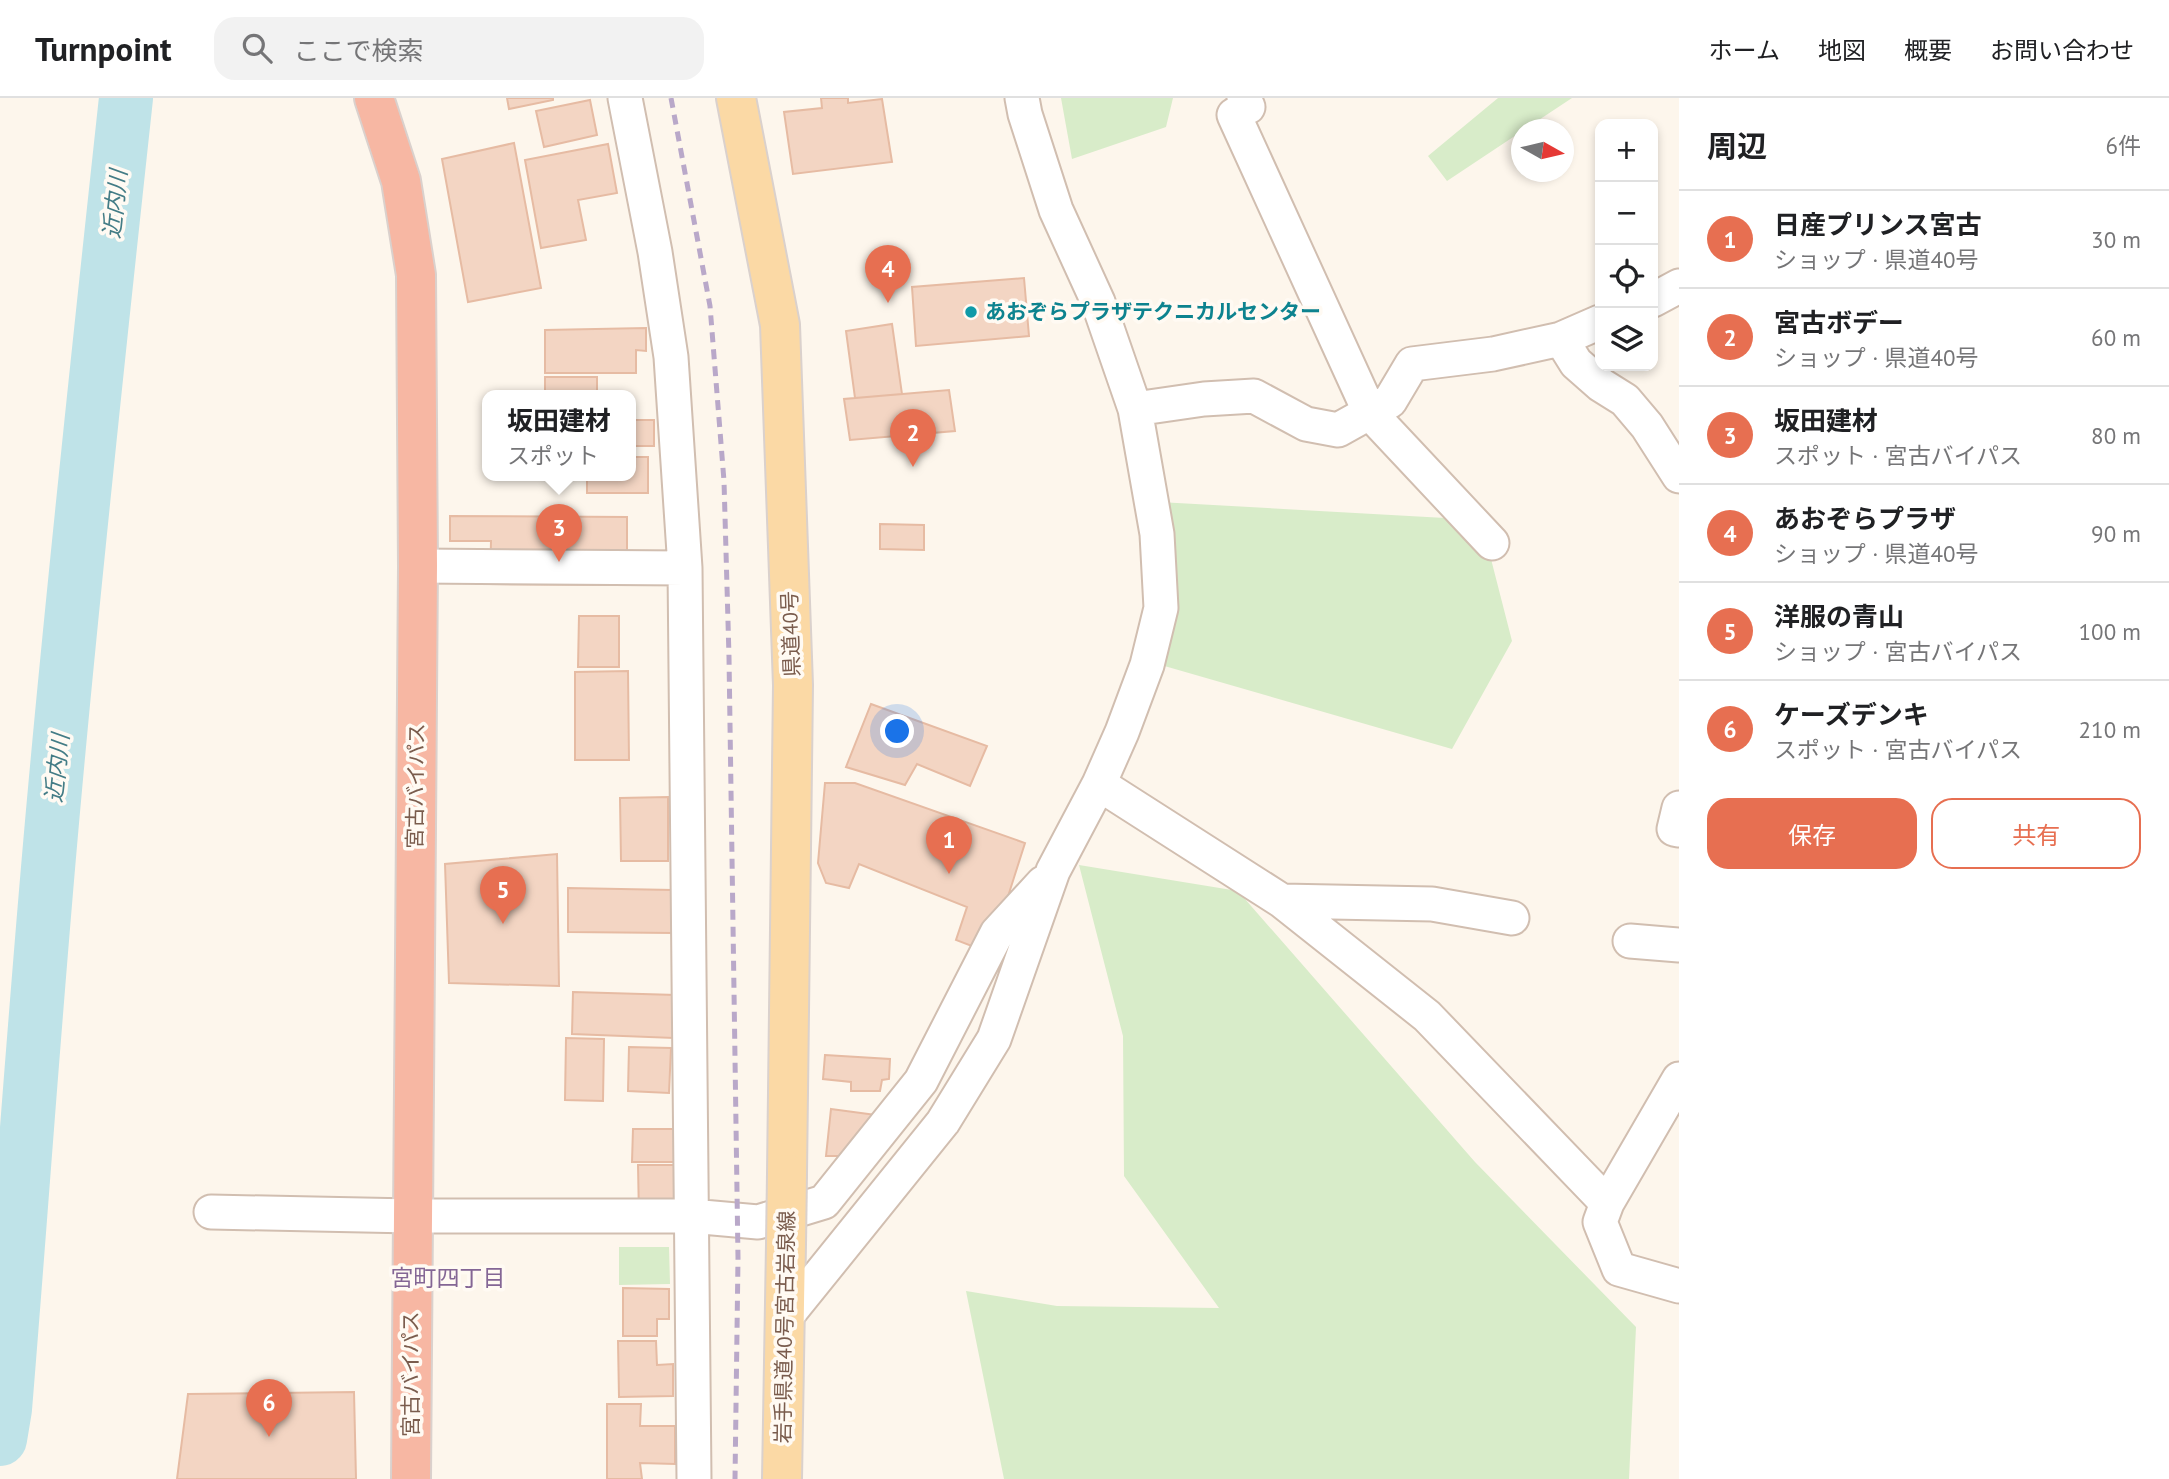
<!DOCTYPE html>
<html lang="ja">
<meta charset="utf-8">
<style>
body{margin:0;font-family:"PT Sans","Noto Sans JP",sans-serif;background:#f2f2f2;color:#202124}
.controls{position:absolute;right:21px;top:21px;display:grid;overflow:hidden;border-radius:14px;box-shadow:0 4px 10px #0003}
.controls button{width:63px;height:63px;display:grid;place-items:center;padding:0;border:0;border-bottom:2px solid #e0e0e0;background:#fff;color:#202124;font:35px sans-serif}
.compass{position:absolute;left:1511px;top:21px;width:63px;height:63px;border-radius:50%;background:#fff;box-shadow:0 4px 10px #0003;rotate:98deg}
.you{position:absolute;left:898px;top:634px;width:24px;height:24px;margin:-18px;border:5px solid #fff;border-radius:50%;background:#1a73e8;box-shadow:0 0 0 10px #1a73e833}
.badge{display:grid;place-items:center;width:46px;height:46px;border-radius:50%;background:#e76f51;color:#fff;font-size:23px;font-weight:700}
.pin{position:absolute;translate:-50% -58px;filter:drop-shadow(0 2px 4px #0008)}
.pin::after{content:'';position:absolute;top:37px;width:24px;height:21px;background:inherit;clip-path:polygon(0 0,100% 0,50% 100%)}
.popup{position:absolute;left:482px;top:292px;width:154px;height:91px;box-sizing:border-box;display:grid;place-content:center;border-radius:14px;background:#fff;filter:drop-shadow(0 2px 5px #0005);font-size:23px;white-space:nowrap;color:#757577}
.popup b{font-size:26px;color:#202124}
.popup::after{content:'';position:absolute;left:50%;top:100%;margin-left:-14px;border:14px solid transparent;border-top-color:#fff}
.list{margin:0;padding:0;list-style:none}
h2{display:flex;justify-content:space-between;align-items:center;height:91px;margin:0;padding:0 28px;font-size:30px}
h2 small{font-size:23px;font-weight:400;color:#757577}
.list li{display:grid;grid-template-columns:46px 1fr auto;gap:21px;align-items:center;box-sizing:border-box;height:98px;padding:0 28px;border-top:2px solid #e0e0e0}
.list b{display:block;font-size:26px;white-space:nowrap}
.list p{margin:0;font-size:23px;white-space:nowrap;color:#757577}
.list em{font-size:23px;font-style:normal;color:#757577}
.actions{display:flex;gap:14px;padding:21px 28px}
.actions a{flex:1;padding:16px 0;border:2px solid #e76f51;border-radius:21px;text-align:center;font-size:24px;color:#e76f51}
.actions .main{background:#e76f51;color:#fff}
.icon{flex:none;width:38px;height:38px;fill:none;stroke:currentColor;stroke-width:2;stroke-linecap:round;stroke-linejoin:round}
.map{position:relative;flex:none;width:1679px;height:1381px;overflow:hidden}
header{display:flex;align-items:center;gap:42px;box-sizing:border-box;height:98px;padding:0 35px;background:#fff;border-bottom:2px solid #e0e0e0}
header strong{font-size:33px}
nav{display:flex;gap:38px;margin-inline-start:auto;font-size:24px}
.search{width:490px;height:63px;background:#f2f2f2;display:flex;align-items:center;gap:18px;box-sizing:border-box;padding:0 24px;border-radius:21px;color:#757577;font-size:26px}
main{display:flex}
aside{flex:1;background:#fff}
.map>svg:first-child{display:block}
.green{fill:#d8ecc9}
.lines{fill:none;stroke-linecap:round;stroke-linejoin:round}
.river{stroke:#bfe3e8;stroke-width:54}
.building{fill:#f3d5c3;stroke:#e6bba3;stroke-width:2}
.minor-casing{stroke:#d1beb0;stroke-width:37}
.major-casing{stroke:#dad1cd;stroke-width:42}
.highway-casing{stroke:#dad1cd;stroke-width:42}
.minor{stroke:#fff;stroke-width:33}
.major{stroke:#fbd9a5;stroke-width:38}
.highway{stroke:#f7b7a3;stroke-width:38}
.rail{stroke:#b9a8c9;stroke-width:5;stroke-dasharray:10 7;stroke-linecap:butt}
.major-bridge-casing{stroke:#dad1cd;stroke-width:42;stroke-linecap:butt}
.major-bridge{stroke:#fbd9a5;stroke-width:38}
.culture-dot{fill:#0f9aa8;stroke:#fffaf3;stroke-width:2.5}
.labels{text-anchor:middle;stroke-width:7;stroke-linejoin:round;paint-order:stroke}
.culture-label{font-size:21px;font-weight:bold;fill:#0d838f;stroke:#fffaf3;text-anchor:start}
.street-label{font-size:21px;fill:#7a5c4d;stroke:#fffaf3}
.water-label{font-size:23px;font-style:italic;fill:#437c86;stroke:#fffaf3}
.neighbourhood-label{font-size:23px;fill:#846695;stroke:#fffaf3}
</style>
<header>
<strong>Turnpoint</strong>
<div class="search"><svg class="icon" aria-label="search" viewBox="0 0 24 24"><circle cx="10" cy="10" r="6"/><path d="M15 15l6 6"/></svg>ここで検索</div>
<nav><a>ホーム</a><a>地図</a><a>概要</a><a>お問い合わせ</a></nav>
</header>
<main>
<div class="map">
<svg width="1679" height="1381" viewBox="0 0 1679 1381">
<rect width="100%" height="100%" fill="#fdf6ec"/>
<path class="green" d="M1061,0h112l-7,29 -94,32z
M1498,0h74l-125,83 -19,-25z
M1159,404l322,18 31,121 -60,108 -291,-84z
M1079,767l159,26 237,271 161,165 -7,152h-625l-38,-188 91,15 162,2 -95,-132 -1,-140z
M619,1149h50l1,37 -51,1z"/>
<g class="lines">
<path class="river" d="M0,1341l5,-30c17,-207 31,-414 50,-620 21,-231 46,-461 71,-691"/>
</g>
<path class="building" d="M507,0h46v2l-44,9z
M821,0h27v5l34,-4 10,63 -99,12 -9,-62 38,-4z
M590,2l7,35 -53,12 -8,-36z
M514,45l27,145 -73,14 -26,-143z
M608,46l9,49 -39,7 8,40 -45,8 -16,-88z
M1024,180l5,58 -113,10 -4,-59z
M892,226l10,70 -47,4 -9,-67z
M646,230v23l-10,-1v23h-91v-43z
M545,279h52v19h-52z
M949,292l6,41 -105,9 -6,-41z
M631,322h23v26h-23z
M631,359h17v36h-61v-17h44z
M450,418l177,1v68l-137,-1 1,-43h-41z
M880,426l44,1v25l-44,-1z
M579,518h40v51h-41z
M628,573l1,89h-54v-88z
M871,606l116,42 -17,40 -53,-22 -12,21 -59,-18z
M825,685h30l170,60 -35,110 -34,-13 11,-33 -108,-43 -10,24 -23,-5 -8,-20z
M668,699v64h-47l-1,-63z
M557,756l2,132 -110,-3 -4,-119z
M568,790l105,2v43l-105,-1z
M573,894l103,3 -2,43 -102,-4z
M566,940l38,1 -1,62 -38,-1z
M629,949l42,1 -2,45 -41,-2z
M825,957l65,4 -1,20 -7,1 -2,11h-29v-9l-28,-3z
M831,1011l45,6 -30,41h-20z
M633,1031h43v33h-44z
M638,1067h38l15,51 -52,1z
M623,1190l46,1v30h-12v17h-34z
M618,1243h38l1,24 16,-1v32l-54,1z
M354,1294l2,87h-179l11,-85z
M607,1306h34l-1,22h35v38l-35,-1 2,16h-35z"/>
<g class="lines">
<g class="minor-casing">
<path id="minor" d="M625,0l30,154 16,105 14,211 9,911
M1244,0l4,9 -14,8 136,298 122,130
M1653,202l26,-14
M1561,241l15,24 25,22 24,15 22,26 32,50
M1135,311l69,-10 50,-3 52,28 32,6 52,-29 22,-37 81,-10 68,-15 39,-17
M418,468l267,2
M1099,686l183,117 145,115 180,187
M1679,710l-5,21 5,1
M1282,803l150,3 80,14
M1630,843l49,4
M1679,981l-72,124 -7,19 19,47 60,17
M211,1114l201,4h279l67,6 66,-20 97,-121 76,-148 46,-50
M785,1220l158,-196 51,-83 59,-168 46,-87 23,-52 25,-67 14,-57 -4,-74 -22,-125 -37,-107 -42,-92 -31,-96 -3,-16"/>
</g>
<g class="major-casing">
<path id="major" d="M736,0l44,227 13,360 -6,489
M782,1381l4,-235"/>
</g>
<g class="highway-casing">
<path id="highway" d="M374,0l27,83 15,94 2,291 -7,913"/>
</g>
<use href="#minor" class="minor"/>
<use href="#major" class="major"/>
<use href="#highway" class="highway"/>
<path class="rail" d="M671,0l39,208 14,175 5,176 9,601 -3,221"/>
<g class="major-bridge-casing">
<path id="major-bridge" d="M786,1146l1,-70"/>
</g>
<use href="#major-bridge" class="major-bridge"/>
</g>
<circle class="culture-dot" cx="971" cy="214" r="7"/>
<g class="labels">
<g class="culture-label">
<text x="985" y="221">あおぞらプラザテクニカルセンター</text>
</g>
<g class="street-label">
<text transform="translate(791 536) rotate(-92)" y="7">県道40号</text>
<text transform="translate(416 688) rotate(-89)" y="7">宮古バイパス</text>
<text transform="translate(785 1229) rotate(-89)" y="7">岩手県道40号宮古岩泉線</text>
<text transform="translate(411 1276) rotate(-90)" y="7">宮古バイパス</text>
</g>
<g class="water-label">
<text transform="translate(115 106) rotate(-84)" y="8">近内川</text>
<text transform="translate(57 670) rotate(-84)" y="8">近内川</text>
</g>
<g class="neighbourhood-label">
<text x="448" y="1188">宮町四丁目</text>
</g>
</g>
</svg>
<div class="controls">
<button>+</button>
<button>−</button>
<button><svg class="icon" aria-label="locate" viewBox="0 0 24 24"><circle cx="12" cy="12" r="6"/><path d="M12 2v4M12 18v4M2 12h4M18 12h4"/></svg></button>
<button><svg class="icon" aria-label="layers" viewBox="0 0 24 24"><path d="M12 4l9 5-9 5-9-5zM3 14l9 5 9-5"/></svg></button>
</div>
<svg class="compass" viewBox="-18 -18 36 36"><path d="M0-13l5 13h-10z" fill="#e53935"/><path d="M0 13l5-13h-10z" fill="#757577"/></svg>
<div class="you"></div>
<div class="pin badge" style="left:949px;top:776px">1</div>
<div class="pin badge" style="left:913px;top:369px">2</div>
<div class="pin badge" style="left:559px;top:464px">3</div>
<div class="popup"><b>坂田建材</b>スポット</div>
<div class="pin badge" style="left:888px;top:205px">4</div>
<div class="pin badge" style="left:503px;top:826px">5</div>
<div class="pin badge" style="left:269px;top:1339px">6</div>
</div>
<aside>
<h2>周辺<small>6件</small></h2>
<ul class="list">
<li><span class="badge">1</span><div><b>日産プリンス宮古</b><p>ショップ · 県道40号</p></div><em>30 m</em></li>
<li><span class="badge">2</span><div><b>宮古ボデー</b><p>ショップ · 県道40号</p></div><em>60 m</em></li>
<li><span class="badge">3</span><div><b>坂田建材</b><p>スポット · 宮古バイパス</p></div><em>80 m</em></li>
<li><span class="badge">4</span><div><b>あおぞらプラザ</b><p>ショップ · 県道40号</p></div><em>90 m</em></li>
<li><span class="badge">5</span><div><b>洋服の青山</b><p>ショップ · 宮古バイパス</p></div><em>100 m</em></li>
<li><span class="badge">6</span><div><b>ケーズデンキ</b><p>スポット · 宮古バイパス</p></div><em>210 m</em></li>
</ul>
<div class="actions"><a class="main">保存</a><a>共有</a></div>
</aside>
</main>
